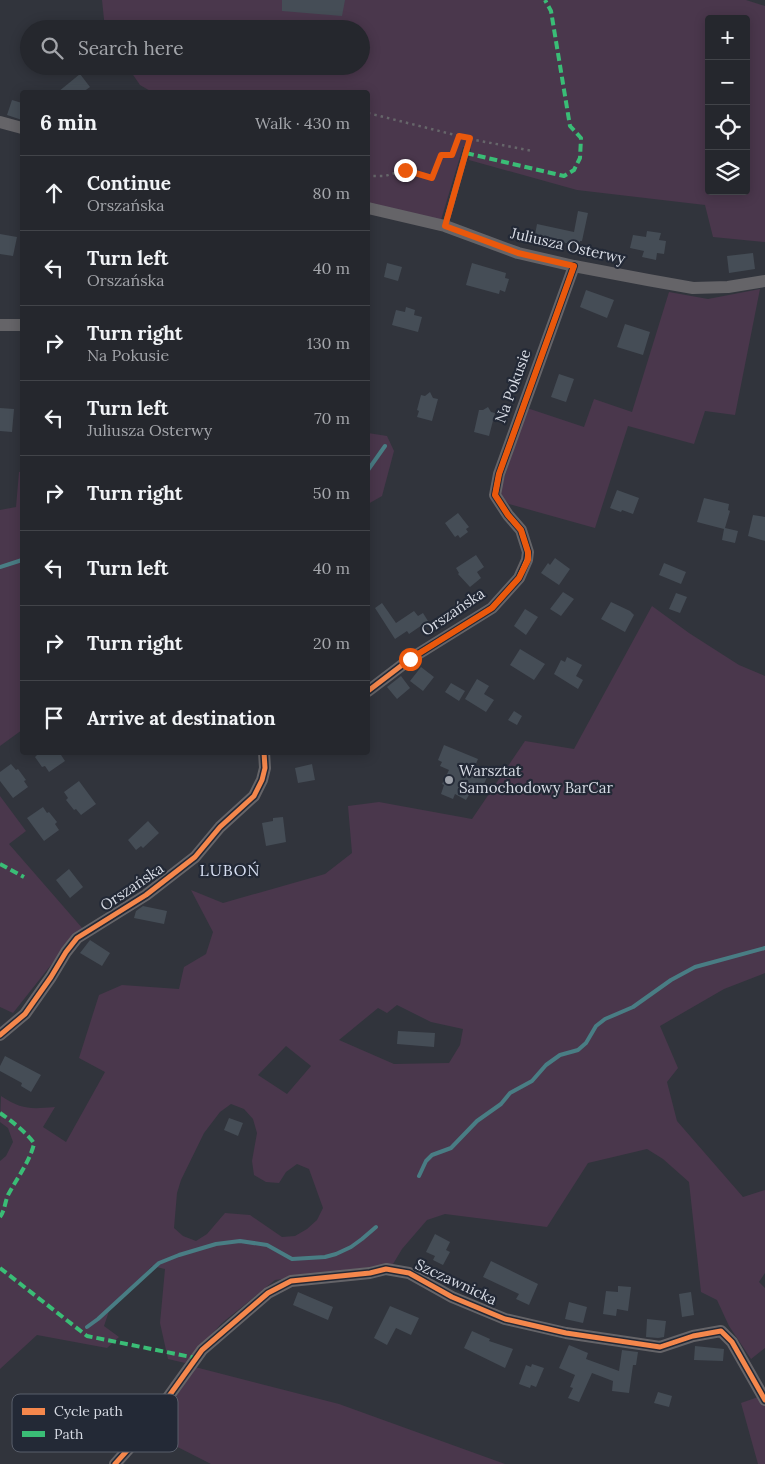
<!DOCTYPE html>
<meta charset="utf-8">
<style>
body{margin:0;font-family:Lora,serif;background:#2d2f35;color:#f1f3f6}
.controls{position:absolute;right:15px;top:15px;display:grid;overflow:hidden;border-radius:5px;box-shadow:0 2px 12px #0003}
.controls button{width:45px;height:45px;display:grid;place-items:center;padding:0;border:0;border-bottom:1px solid #424449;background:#25272d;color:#f1f3f6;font:25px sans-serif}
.stop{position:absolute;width:15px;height:15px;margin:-11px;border:4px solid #ea580c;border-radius:50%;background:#fff}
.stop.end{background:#ea580c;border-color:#fff;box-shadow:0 1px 5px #0008}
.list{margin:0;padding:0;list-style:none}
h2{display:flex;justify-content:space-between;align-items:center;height:65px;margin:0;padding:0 20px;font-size:21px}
h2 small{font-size:16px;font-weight:400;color:#a3a5aa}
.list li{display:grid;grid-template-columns:32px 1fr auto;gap:15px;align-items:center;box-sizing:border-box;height:75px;padding:0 20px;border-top:1px solid #424449}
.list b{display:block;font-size:19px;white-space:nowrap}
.list p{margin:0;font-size:16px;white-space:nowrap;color:#a3a5aa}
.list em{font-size:16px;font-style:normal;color:#a3a5aa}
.icon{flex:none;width:28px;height:28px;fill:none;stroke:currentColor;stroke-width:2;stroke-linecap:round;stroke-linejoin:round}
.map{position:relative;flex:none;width:765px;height:1464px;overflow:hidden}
.search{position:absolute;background:#25272d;box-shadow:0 2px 12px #0003;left:20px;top:20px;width:350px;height:55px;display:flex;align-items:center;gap:12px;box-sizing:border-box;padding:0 18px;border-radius:28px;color:#a3a5aa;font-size:19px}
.panel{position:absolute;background:#25272d;box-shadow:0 2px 12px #0003;left:20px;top:90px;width:350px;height:665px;border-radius:5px}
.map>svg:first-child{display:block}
.green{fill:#4a374c;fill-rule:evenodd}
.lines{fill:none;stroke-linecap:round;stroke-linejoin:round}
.stream{stroke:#497d84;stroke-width:4}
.building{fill:#454d56}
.path{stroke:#66666a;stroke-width:2.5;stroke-dasharray:2.5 4;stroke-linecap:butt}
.lane{stroke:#656468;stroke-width:6}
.street{stroke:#656468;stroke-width:12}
.quiet{stroke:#3abd76;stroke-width:4;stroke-dasharray:8 4;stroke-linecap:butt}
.cycleway-casing{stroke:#232936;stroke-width:8}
.cycleway{stroke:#f5874c;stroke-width:5}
.route{stroke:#ea580c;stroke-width:6}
.poi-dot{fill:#9da1a9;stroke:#232936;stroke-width:2}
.labels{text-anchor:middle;stroke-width:4.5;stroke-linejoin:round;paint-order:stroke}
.street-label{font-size:15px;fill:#d7dbe4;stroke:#232936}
.poi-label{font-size:15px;fill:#d7dbe4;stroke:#232936;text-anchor:start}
.neighbourhood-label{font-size:16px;letter-spacing:1px;fill:#d8e0f3;stroke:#232936}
.key{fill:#232936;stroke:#595e6a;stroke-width:1}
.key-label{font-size:14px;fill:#d7dbe4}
</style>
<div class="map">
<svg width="765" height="1464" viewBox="0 0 765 1464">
<rect width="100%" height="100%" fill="#31343c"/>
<path class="green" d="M102,0h644l19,6v236l-52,-5 -8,-32 -128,-15 -108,-30 2,-11 -8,-2 -22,73 -73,-17v-111h-216l-12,-7 -13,-19h234v-37h-256zM709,19h37v172h-37z
M760,289l-25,126 -30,-4 -11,33 -66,-18 -33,102 -86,-24 -6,-6 -3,-7 27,-83 57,19 10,-28 38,13 37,-120 39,7z
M368,433l19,3 7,15 -12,45 -14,8z
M19,472h3v258l-22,16v-236l16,-3z
M652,606l37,27 50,32 26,11v297l-41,16 -64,37 18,42 -11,14 10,39 66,76 22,-7v83l-6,9 6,6v60l-14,11 -22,-33 -12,-26 -16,-8 -12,-110 -26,-23 -16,-10 -59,14 -41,64 -102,-13 -18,6 -25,29 -9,15 -118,16 -53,43 -37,40 -17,-4 -8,-36 5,-54 -13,-3 -43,45 -5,15 15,11 -12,11 -70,-13 -37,34v-208l6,-5 7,-14 -5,-14 -8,-6 1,-26c21,14 30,13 54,11l-12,20 23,15 39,-70 -26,-14 20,-63 23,-10 57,4 5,-22 22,-13 7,-22 -22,-42 32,13 102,-29 27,-21 -4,-47 31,-4 93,17 53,-78 49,8zM397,1005l34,17 32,7 -3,16 -11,18 -55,1 -55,-24 39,-32 9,5zM286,1046l25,20 -24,28 -29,-19zM231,1104l13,5 9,10 4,14 -5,28 2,14 12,7 13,1 7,-11 11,-8 12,5 14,39 -6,12 -10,9 -12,7 -13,1 -32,-22 -25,-2 -18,21 -11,7 -13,-5 -9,-8 3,-35 4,-13 23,-47 16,-21z
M0,796l26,35 -17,13 74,85 -21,22 -49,62 -13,-6z
M195,1367l144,37 166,60h-294l-59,-30z
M761,1396l4,4v64h-7l-17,-61z"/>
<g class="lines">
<path class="stream" d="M368,470l17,-24
M0,567l22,-7
M419,1176l7,-15 6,-6 19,-7 26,-27 24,-17 9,-11 22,-12 14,-16 14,-10 18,-5 8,-7 10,-17 9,-7 28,-12 38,-27 24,-13 70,-19
M87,1327l11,-8 61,-56 20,-8 37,-11 24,-3 27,4 25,14 33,-2 11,-3 15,-7 11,-8 14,-12"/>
</g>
<path class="building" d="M282,0h63l-3,16 -60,-5z
M80,74l10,13 -7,5h-25z
M12,100l10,3v17l-15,-5z
M578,211l10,2 -6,28h-2l-1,4 -26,-4 -1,3 -18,-4 3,-16 37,8z
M647,231l14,2 -2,7 7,1 -2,13 -7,-1 -1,7 -14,-3 2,-6 -14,-3 3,-13 13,2z
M0,234l17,3 -4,19 -13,-2z
M753,253l2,16 -26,4 -2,-17z
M387,263l15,4 -4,14 -14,-4z
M472,263l34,10 -1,5 4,1 -4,13 -5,-2 -1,4 -33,-9z
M586,290l28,10 -7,18 -27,-11z
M406,307l9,3 -1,5 8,2 -4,15 -26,-7 4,-15 9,2z
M625,324l25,8 -7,23 -26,-8z
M559,374l15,5 -8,23 -15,-5z
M430,392l3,6 5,1 -6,22 -15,-4 2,-6 -2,-1 4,-15 4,1z
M488,407l3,5 4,1 -6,23 -15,-4 5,-22h4z
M0,408l14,1 -2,23 -12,-1z
M617,490l22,8 -6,16 -11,-4 -1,2 -11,-4z
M704,498l25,6 -1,6 2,1 -5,17 13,3 -3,12 -13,-3 2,-11 -27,-7z
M458,513l11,14 -3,2 2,3 -8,6 -2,-3 -3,2 -10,-14z
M753,515l12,2v24l-17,-5z
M476,555l8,12 -7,5 4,6 -11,9 -12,-13 1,-1 -3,-5z
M555,558l15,11 -11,16 -18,-12 7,-10 2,2z
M664,563l22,9 -5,12 -22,-9z
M563,592l11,7 -13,17 -11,-7z
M676,593l11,4 -7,16 -11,-4z
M611,602l19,9 4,4 -9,17 -24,-13z
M382,603l14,20 18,-12 4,5 5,-3 5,8 -19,13 -2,-3 -12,8 -20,-31z
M525,609l13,8 -12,18 -12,-9z
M520,649l25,15 -11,16 -24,-15z
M567,657l15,8 -6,11 7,4 -5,9 -24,-15 7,-14 4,2z
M421,667l13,10 -11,14 -13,-10z
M401,676l9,12 -13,11 -10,-12z
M477,679l12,7 -5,8 10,6 -8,12 -21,-13z
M451,683l14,8 -6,10 -14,-9z
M514,711l8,5 -5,9 -9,-5z
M444,745l34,14 -3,7 4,2 -1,2 10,4 -5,13 -7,-4 -10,17 -11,-6 -2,5 -12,-5 3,-9 -2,-1 7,-14 -9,-4 2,-4 -4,-2z
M40,752h19l6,9 -16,11 -4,-6 -3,1 -7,-10z
M11,764l5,6 2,-1 8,11 -2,1 4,6 -15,11 -13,-17v-9z
M312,764l3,16 -17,3 -3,-15z
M79,781l17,23 -15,11 -5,-6 -2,1 -8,-10 2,-2 -4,-6z
M43,807l4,6 2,-1 8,10 -2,2 4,6 -15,11 -17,-23z
M283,817l3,25 -20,4 -4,-23 11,-2v-3z
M148,821l11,12 -16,15 -2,-2 -5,4 -8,-10z
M69,869l14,18 -13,11 -14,-18z
M143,906l24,5 -3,13 -30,-6 2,-7z
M90,940l20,13 -8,13 -22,-13z
M398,1031l37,2 -1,14 -37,-3z
M5,1056l36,19 -10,17 -10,-6 1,-3 -22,-12v-5z
M229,1118l14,5 -5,13 -14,-6z
M435,1234l15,8 -4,8 4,2 -7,13 -10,-5 2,-4 -9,-4z
M491,1261l47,23 -9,21 -13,-6 3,-5 -36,-17z
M618,1286l13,1 -3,24 -11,-2 -1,7 -13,-2 3,-23 12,1z
M298,1292l35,15 -5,13 -35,-15z
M691,1292l3,23 -12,2 -3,-23z
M569,1302l18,5 -4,16 -18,-4z
M390,1306l29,12 -8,17 -15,-7 -9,17 -13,-7z
M647,1319l19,2 -2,16 -6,1 -12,-1z
M472,1331l18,8 -1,2 24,8 -8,19 -41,-20z
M569,1345l19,8 -2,6 33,12 3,-21 16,2 -2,13h-3l-4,28 -17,-2 1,-10 -21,-8 -13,29 -11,-4 5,-10 -3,-1 5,-12 -16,-7z
M695,1346l29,3 -1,12 -29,-1z
M532,1364l12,4 -8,19 -5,-2 -1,3 -11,-4 7,-19 5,2z
M658,1392l14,4 -3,11 -15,-4z"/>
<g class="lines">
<path class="path" d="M368,113l91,23 -7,19h-11l-9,23 -27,-8 -20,6h-17
M470,139l63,12"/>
<path class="lane" d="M445,226l22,-78"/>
<path class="street" d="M0,122l22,6
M368,208l77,18 73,27 56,13 74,14 45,8 35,-1 37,-6
M0,325h22
M368,691l42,-32 82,-51 27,-30 8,-18 1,-8 -7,-22 -13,-15 -13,-20 4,-21 75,-208
M0,1035l25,-21 26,-37 15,-25 11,-14 69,-43 49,-38 25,-30 34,-31 8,-16 3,-12 -1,-16
M115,1464l26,-29 61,-85 66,-57 23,-12 79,-8 16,-4 23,4 43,24 53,22 61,14 94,14 33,-11 28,-5 11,11 33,58"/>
<path class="quiet" d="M466,153l98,23 10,-6 6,-12 1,-20 -11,-12 -19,-115 -6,-11
M0,864l24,13
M0,1113c8,5 32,24 34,31 -5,19 -17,34 -26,51 -3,7 -3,15 -8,22
M0,1268l87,68 109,22"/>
<g class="cycleway-casing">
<path id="cycleway" d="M368,691l42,-32 82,-51 27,-30 8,-18 1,-8 -7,-22 -13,-15 -13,-20 4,-21 75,-208
M0,1035l25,-21 26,-37 15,-25 11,-14 69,-43 49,-38 25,-30 34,-31 8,-16 3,-12 -1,-16
M115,1464l26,-29 61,-85 66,-57 23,-12 79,-8 16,-4 23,4 43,24 53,22 61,14 94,14 33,-11 28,-5 11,11 33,58"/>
</g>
<use href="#cycleway" class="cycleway"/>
</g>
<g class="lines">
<path class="route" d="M405,170l27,8 9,-23h11l7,-19 11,2 -25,88 73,27 56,13 -75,208 -4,21 13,20 13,15 7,22v8l-9,18 -27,30 -82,51"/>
</g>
<circle class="poi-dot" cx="449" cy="780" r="5"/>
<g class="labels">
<g class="street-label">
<text transform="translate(568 246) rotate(13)" y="5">Juliusza Osterwy</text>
<text transform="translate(513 386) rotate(-70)" y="5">Na Pokusie</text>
<text transform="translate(453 612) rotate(-34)" y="5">Orszańska</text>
<text transform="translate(132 887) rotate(-34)" y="5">Orszańska</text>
<text transform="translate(456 1282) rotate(25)" y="5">Szczawnicka</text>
</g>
<g class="poi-label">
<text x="459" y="776">Warsztat<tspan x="459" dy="17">Samochodowy BarCar</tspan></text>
</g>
<g class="neighbourhood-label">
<text x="230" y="876">LUBOŃ</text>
</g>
</g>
<rect x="12" y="1394" width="166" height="58" rx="8" class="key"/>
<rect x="22" y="1408" width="23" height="7" fill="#f5874c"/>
<rect x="22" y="1431" width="23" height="6" fill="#3abd76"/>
<g class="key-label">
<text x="54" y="1416">Cycle path</text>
<text x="54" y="1439">Path</text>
</g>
</svg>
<div class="controls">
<button>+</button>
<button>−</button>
<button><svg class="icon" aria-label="locate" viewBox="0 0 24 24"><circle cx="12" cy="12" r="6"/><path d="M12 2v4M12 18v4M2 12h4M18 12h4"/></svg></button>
<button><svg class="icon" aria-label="layers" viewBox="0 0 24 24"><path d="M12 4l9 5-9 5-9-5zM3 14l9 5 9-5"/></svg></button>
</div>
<div class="stop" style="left:410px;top:659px"></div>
<div class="stop end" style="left:405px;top:170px"></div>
<div class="search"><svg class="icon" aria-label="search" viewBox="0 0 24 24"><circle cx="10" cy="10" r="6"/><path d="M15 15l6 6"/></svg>Search here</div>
<section class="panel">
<h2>6 min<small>Walk · 430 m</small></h2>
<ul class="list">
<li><svg class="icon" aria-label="ahead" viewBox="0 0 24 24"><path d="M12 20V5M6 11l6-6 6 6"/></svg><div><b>Continue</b><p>Orszańska</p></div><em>80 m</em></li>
<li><svg class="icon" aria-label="left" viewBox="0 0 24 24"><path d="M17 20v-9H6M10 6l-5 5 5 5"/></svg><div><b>Turn left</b><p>Orszańska</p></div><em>40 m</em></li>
<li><svg class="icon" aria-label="right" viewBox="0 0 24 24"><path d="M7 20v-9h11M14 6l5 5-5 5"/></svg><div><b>Turn right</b><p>Na Pokusie</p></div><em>130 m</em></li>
<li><svg class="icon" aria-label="left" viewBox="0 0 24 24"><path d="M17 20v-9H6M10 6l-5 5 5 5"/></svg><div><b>Turn left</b><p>Juliusza Osterwy</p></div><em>70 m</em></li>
<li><svg class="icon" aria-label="right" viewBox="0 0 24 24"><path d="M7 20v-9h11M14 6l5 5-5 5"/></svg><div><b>Turn right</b></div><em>50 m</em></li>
<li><svg class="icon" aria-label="left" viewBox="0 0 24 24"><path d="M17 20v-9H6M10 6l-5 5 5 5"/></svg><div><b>Turn left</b></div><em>40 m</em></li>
<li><svg class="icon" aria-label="right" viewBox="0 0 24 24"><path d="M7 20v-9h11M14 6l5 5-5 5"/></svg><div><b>Turn right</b></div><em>20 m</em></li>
<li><svg class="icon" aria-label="arrive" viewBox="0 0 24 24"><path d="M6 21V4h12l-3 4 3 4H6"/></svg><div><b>Arrive at destination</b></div></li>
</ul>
</section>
</div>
